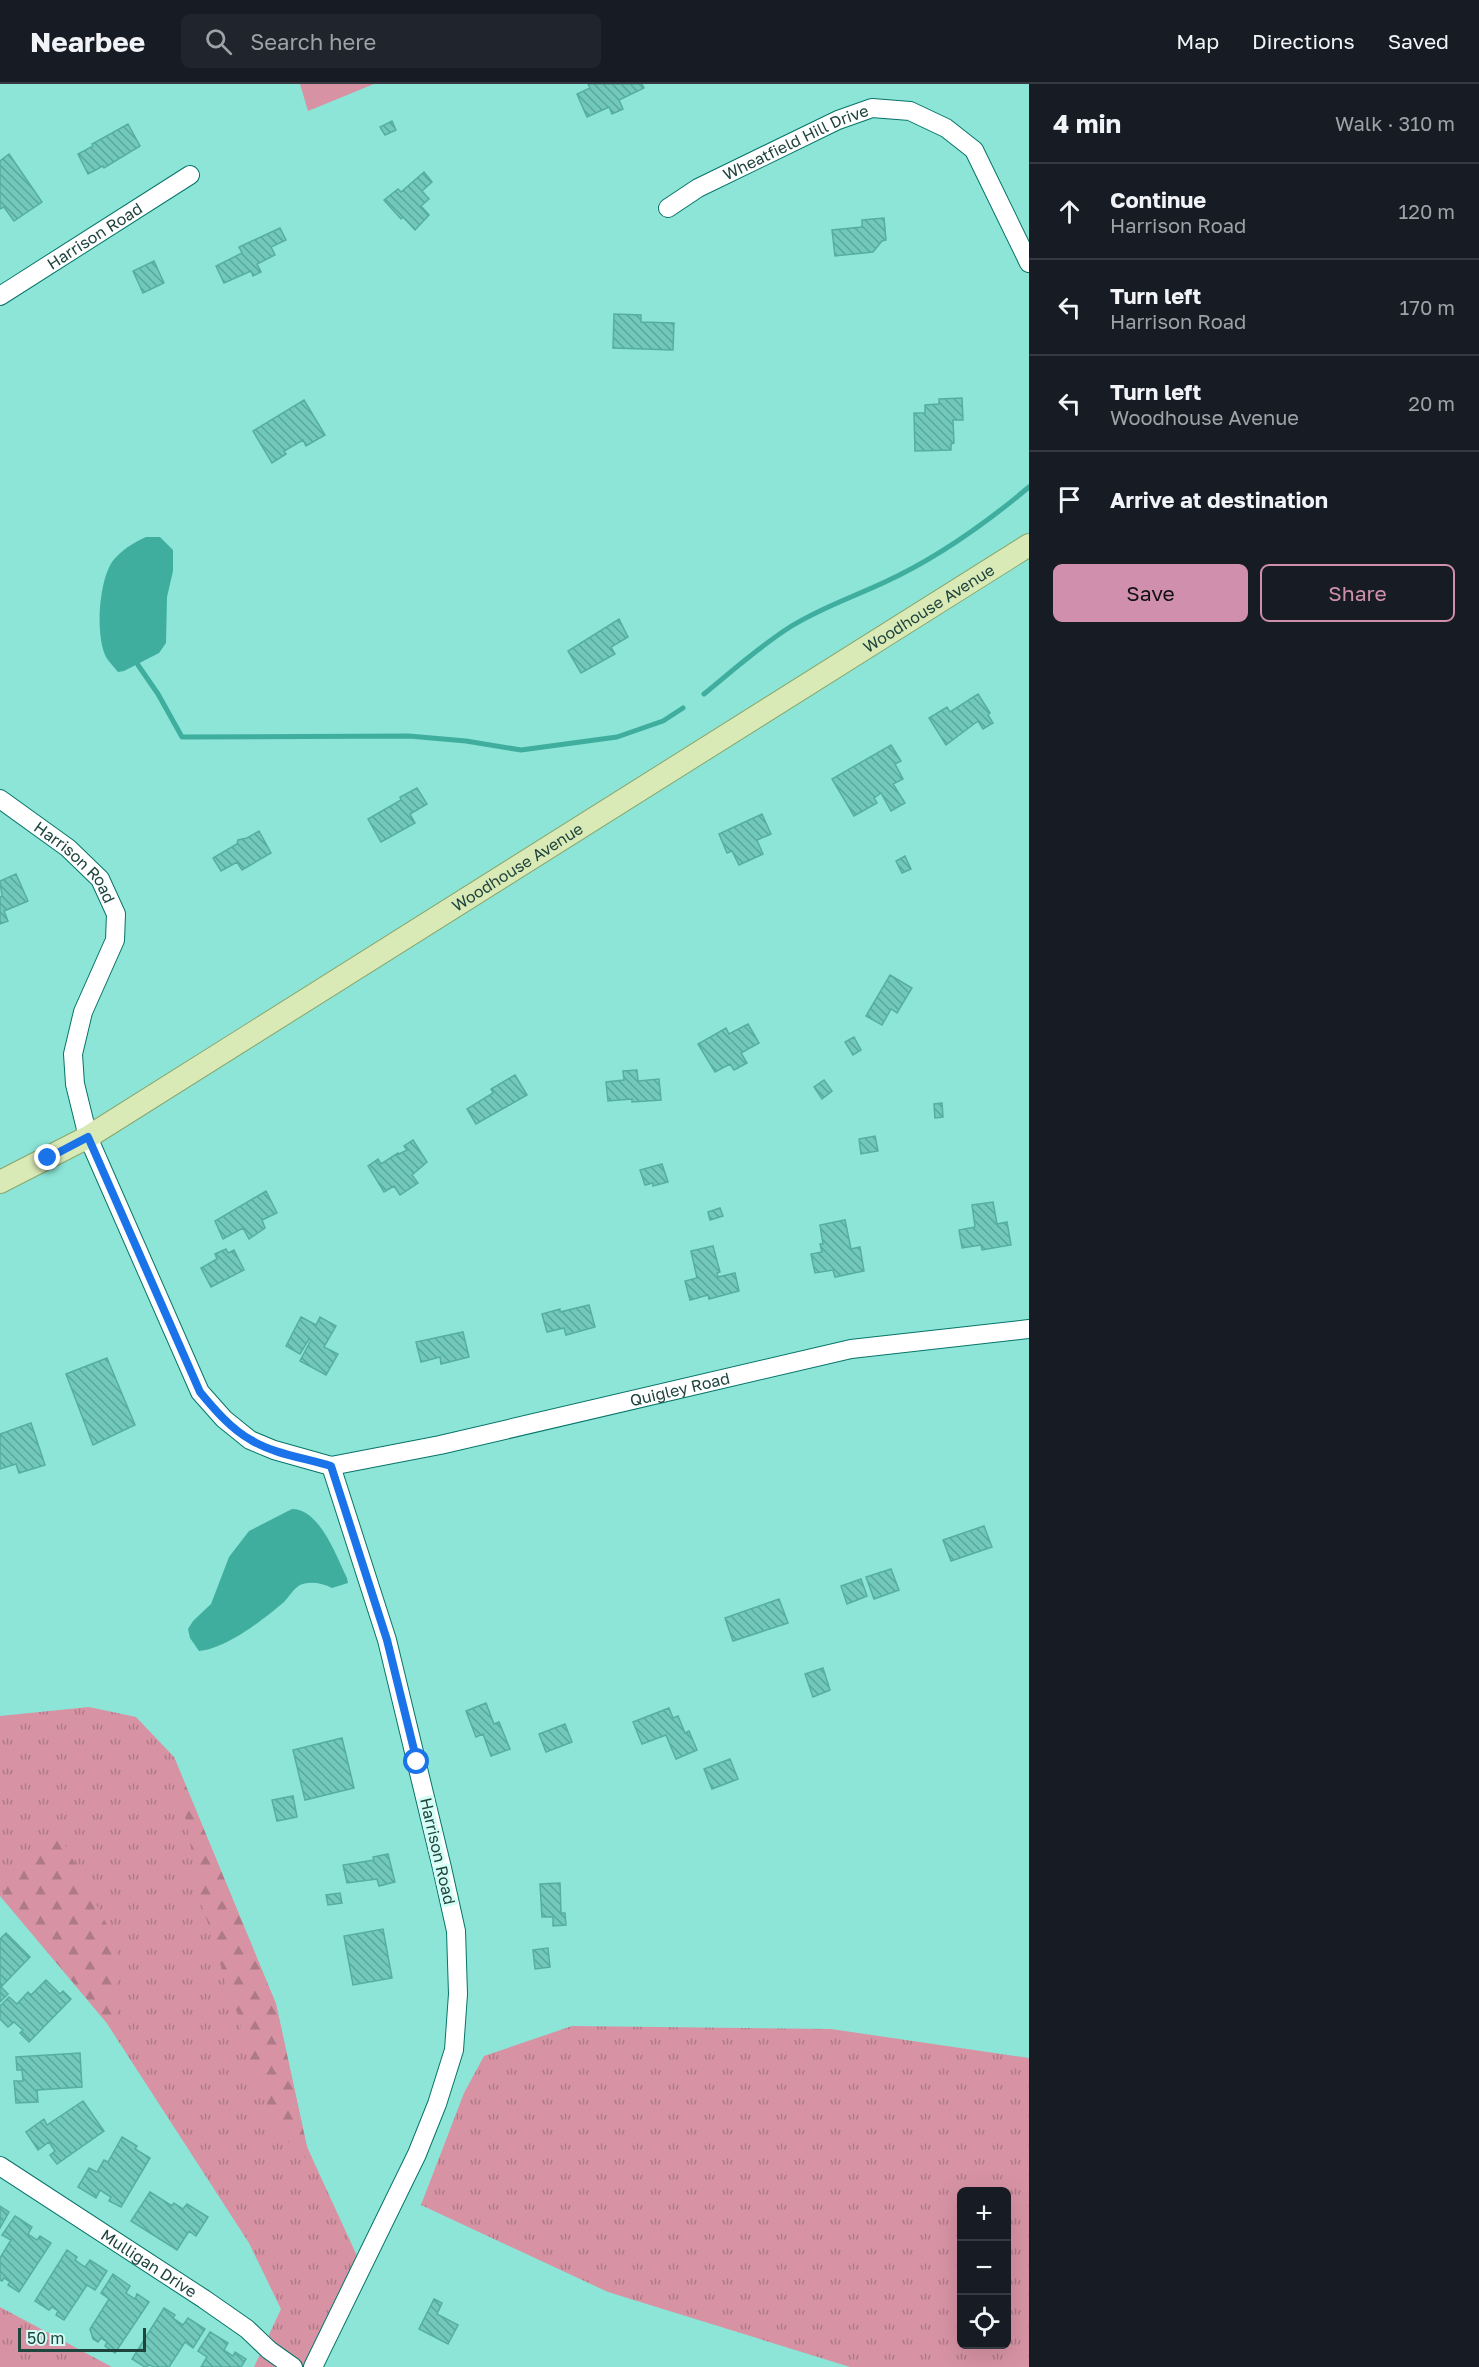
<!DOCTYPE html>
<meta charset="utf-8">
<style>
body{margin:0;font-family:"Golos Text",sans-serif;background:#20242c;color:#f1f3f6}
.controls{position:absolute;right:18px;bottom:18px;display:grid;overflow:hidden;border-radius:9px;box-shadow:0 6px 24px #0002}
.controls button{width:54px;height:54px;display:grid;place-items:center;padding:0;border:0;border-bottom:2px solid #363941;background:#171b24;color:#f1f3f6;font:30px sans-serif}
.scale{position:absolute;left:18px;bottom:15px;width:128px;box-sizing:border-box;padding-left:6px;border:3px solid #1e443e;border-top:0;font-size:16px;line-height:21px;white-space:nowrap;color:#1e443e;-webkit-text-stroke:4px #d3fdf5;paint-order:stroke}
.stop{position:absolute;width:18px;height:18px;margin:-14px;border:4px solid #1a73e8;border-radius:50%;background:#fff}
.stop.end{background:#1a73e8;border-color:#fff;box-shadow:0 2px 6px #0008}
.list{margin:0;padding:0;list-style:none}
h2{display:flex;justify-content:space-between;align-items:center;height:78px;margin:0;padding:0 24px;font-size:26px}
h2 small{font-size:20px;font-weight:400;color:#9ea1a6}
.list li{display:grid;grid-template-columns:39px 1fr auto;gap:18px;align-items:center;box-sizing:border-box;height:96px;padding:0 24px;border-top:2px solid #363941}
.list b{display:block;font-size:22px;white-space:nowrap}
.list p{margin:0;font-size:20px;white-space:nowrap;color:#9ea1a6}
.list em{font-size:20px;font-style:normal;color:#9ea1a6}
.actions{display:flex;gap:12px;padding:18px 24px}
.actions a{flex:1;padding:14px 0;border:2px solid #d090ad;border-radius:9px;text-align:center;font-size:21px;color:#d090ad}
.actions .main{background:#d090ad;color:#111}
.icon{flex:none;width:33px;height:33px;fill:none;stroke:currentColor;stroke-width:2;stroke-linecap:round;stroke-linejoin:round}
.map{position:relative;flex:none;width:1029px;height:2283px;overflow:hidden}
header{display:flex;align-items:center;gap:36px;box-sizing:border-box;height:84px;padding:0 30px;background:#171b24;border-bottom:2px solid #363941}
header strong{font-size:28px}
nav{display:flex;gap:33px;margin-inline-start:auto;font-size:21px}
.search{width:420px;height:54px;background:#20242c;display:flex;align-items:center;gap:15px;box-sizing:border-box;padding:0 21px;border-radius:9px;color:#9ea1a6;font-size:22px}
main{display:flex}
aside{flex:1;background:#171b24}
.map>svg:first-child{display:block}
.grass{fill:url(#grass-tufts);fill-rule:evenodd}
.forest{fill:url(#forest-firs)}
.park{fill:#d793a4}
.water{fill:#3fae9f}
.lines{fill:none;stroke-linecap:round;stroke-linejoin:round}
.stream{stroke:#3fae9f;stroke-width:5}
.building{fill:url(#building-back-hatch);stroke:#55aea1;stroke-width:1.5}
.minor-casing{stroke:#077469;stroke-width:20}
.major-casing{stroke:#89a76d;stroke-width:24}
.minor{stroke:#fff;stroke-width:18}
.major{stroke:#daeab7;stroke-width:22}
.route{stroke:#1a73e8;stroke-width:8}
.labels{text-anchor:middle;stroke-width:6;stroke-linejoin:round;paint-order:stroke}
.street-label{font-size:16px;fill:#1e443e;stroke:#d3fdf5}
</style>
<header>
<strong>Nearbee</strong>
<div class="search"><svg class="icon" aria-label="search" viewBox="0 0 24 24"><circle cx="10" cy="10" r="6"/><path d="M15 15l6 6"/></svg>Search here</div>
<nav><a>Map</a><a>Directions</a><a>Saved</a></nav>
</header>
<main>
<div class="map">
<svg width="1029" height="2283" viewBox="0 0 1029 2283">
<defs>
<pattern id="grass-tufts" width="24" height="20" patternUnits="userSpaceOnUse" patternTransform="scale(1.5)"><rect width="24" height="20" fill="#d793a4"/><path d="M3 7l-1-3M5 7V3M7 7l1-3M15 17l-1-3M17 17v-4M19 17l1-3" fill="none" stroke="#ae7a87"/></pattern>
<pattern id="forest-firs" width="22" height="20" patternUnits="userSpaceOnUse" patternTransform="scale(1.5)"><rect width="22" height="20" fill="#d793a4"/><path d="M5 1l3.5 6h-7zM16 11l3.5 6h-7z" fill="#ae7a87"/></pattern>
<pattern id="building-back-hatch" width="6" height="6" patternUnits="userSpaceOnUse" patternTransform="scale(1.5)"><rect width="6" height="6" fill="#71c9bc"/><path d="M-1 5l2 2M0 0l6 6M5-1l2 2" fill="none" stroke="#5ca59a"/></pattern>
</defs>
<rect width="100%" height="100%" fill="#8ce5d7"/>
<path class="grass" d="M89,1623l47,10 38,40 102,247 31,143 51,111 -52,109h-52l27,-58 -32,-66 -143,-221 -106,-126v-180z
M572,1942l259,3 198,29v309h-179l-242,-75 -187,-87 43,-112 20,-37zM962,2108h44v152h-44z
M0,2223l112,60h-112z"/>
<path class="forest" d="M174,1673l102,247 31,143 8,19 -37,-33 -37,-96v-14l-17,-44 -9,-37 -13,-35z
M48,1753h13l55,105 2,79 -12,1 -105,-126 29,-42z"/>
<path class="park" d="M300,0h74l-66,27z"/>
<path class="water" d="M146,453h14l13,13v21l-6,26 -1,46 -7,10 -35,18 -6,1c-4,-5 -9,-10 -12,-15 -11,-22 -7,-75 6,-95 9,-12 21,-19 34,-25z
M292,1425c28,0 44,47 55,69l1,5 -16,5c-10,-5 -22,-7 -32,-3 -7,4 -11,12 -16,17 -20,17 -58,47 -85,49l-9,-13 -2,-9 5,-8 18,-17 18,-47 20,-26z"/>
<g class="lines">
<path class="stream" d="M138,581l20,29 24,43 227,-1 57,5 55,9 96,-13 46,-16 20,-13
M704,610c28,-23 56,-48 86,-67 30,-19 63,-30 95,-45 52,-24 100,-58 144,-95"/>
</g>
<path class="building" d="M588,0h54l2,4 -25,12 4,9 -11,5 -3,-7 -22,10 -10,-23 13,-6z
M392,37l4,9 -11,5 -5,-8z
M128,40l12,22 -36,22 -1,-2 -15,8 -10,-20 15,-8 -1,-2z
M9,70l33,48 -28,19 -10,-14 -4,2v-48z
M424,88l8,10 -10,9 7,8 -8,7 8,9 -14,15 -12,-13 -2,2 -17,-19 14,-11 3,3z
M884,134l2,22 -4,1 -9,11 -38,4 -3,-26 30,-3v-7z
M280,144l6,12 -15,7 4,8 -18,9 4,8 -8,4 -2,-5 -27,12 -8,-17 26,-13 -3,-6z
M154,177l10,22 -21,10 -10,-22z
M614,230l27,1v7l33,1 -1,27 -60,-2z
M962,314l1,22h-10l1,23 -3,1v6l-36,1 -1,-38h11v-8l14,-1v-5z
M304,316l21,35 -19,11 -3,-6 -19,11 2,3 -14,9 -19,-32z
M619,535l9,18 -17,10 4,7 -34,19 -13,-22z
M978,610l12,19 -2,2 5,8 -10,6 -5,-8 -32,24 -17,-27 18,-11 3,5z
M891,661l10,16 -6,3 8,15 -10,5 12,19 -14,8 -10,-18 -7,5 3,5 -23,13 -22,-37z
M417,704l10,16 -17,10 5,9 -34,19 -13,-23 33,-19 -1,-3z
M762,730l9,20 -14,6 6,14 -24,11 -7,-14 -5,2 -8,-19z
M259,747l12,22 -29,17 -5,-8 -16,9 -8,-13 24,-14 1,-4 9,-2z
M905,772l6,13 -9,4 -6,-12z
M16,790l12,27 -24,10 4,10 -8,3v-27l2,-1 -2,-15z
M890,891l22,13 -15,25 -6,-4 -9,16 -16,-9z
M748,940l11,19 -18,10 6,10 -13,7 -4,-6 -15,8 -17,-28 28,-16 3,6z
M854,953l7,13 -8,5 -8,-13z
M637,986l1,11 21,-2 2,21 -29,2v-3l-24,2 -2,-19 18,-2 -1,-9z
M515,991l12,20 -51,29 -9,-15 26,-16 -2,-4z
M824,996l8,11 -10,8 -8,-12z
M942,1019l1,14 -8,1 -1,-14z
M875,1052l3,15 -17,3 -2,-15z
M413,1056l14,22 -15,13 6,8 -18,12 -6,-9 -10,6 -16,-26 10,-7 3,5 17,-11 1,1 8,-4 -3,-4z
M662,1080l6,18 -15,4v-3l-8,2 -5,-15z
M266,1107l11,22 -15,7 3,8 -16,11 -6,-11 -20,11 -8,-18z
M993,1118l4,22 10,-2 4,23 -29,5 -1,-5 -19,3 -3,-18 16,-3 -3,-22z
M720,1124l3,8 -13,4 -2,-8z
M845,1136l6,29 9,-2 4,24 -29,6 -2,-7 -18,3 -4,-19 11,-2 -2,-8h3l-3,-19z
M713,1162l7,26 -3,1 1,4 17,-4 4,18 -30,8 -1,-4 -18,5 -5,-19 12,-3 -6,-27z
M226,1165l2,4 6,-3 10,20 -33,17 -10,-19 16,-9 -2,-5z
M589,1221l6,22 -29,8 -2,-7 -17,4 -5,-18 18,-5v3z
M301,1233l15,8 4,-8 16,9 -12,21 14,7 -12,21 -26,-14 11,-21 -2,-1 -9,15 -14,-8z
M463,1248l6,25 -28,7 -1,-7 -19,5 -5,-20z
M107,1274l28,67 -42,20 -27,-71z
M31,1339l14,42 -26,8 -3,-9 -16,5v-35z
M984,1442l8,21 -41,14 -8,-21z
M891,1485l8,21 -25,9 -8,-22z
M861,1495l6,17 -20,8 -6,-18z
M779,1515l9,24 -55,18 -8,-23z
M823,1584l7,22 -17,7 -8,-23z
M486,1619l8,21 5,-2 11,27 -19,7 -8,-22 -7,3 -10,-26z
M669,1624l4,10 5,-2 7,17 4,-2 8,19 -21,9 -10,-24 -24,9 -9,-22z
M565,1640l7,18 -26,10 -7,-18z
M342,1654l12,50 -49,12 -12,-50z
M730,1675l8,20 -26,10 -8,-20z
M293,1712l4,21 -20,4 -5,-21z
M388,1770l7,28 -16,4 -2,-7 -30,4 -4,-18 31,-5 -1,-3z
M560,1799l1,30h4l1,12 -13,1v-9h-11l-2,-33z
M340,1809l2,10 -14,2 -2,-10z
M383,1845l9,49 -39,7 -9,-49z
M6,1849l24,24 -29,30 7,7 -8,8v-63z
M548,1864l2,19 -15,2 -2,-19z
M46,1896l14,14 3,-3 8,8 -42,43 -9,-9 3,-3 -9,-8 -6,5 -8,-8v-13l9,-9 8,7 11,-12 3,3z
M80,1969l2,34 -45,3 1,12 -22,1 -2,-22h9l-1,-11h-5l-1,-13z
M83,2017l21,30 -47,33 -7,-9 5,-4 -6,-9 -11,8 -12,-18 18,-13 3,6z
M122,2053l15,9 -2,3 15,9 -29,49 -12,-6 2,-4 -11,-7 -4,8 -18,-11 11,-19 8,4 7,-12 4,2z
M150,2108l22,14 2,-3 9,6 4,-5 21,13 -12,19 -7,-5 -12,19 -46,-29z
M0,2122l9,6 -9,16z
M15,2132l17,11 -4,7 9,6 3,-4 11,7 -32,49 -11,-7 2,-3 -6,-4 -2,3 -2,-1v-22l11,-18 -9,-5z
M67,2166l10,7 -2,3 10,7 5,-7 17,11 -12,19 -8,-5 -23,35 -8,-5 2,-4 -6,-4 -3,3 -14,-9z
M113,2190l17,12 -4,7 9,6 2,-5 12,8 -34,51 -10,-7 2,-4 -6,-4 -3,4 -5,-3 -3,-10 19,-30 -8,-6z
M434,2215l8,4 -5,11 21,11 -10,19 -29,-15z
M164,2224l11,7 -2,3 10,7 5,-7 17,11 -12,19 -8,-6 -16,25h-16l-3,-2 -5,2 -13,-8z
M210,2248l18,11 -4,7 9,6 2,-4 11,7 -5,8h-40l6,-10 -9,-6z"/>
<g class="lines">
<g class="minor-casing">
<g id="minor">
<path id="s1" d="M668,124l30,-20 140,-68 34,-12 38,3 36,17 28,22 55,113"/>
<path id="s2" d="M0,212l190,-121"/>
<path id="s3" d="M0,715l68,49 32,31 16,35 -1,26 -32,72 -10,42 2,30 13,53 112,255 24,27 26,21 24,10 57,16 109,-21 411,-96 178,-20"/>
<path id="s4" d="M0,2082l204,133 43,30 22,21 24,17"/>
<path d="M313,2283l104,-213 20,-50 17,-54 4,-56 -2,-63 -14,-63 -55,-228 -56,-174"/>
</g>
</g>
<g class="major-casing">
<g id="major">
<path id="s5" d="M0,1098l88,-45 941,-592"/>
</g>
</g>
<use href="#minor" class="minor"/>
<use href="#major" class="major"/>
</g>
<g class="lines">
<path class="route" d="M48,1074l40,-21 112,255c14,17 31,37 51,48 23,14 54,18 80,26l56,174 30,122"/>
</g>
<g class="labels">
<g class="street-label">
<text dy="6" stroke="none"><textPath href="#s1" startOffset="144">Wheatfield Hill Drive</textPath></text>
<text dy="6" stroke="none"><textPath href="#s2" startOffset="112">Harrison Road</textPath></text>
<text dy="6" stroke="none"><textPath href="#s5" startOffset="1092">Woodhouse Avenue</textPath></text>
<text dy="6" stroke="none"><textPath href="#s3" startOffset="99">Harrison Road</textPath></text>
<text dy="6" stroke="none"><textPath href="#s5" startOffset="606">Woodhouse Avenue</textPath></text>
<text dy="6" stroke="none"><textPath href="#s3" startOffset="1190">Quigley Road</textPath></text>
<text transform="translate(438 1767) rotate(77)" y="6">Harrison Road</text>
<text dy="6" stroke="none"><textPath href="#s4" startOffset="178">Mulligan Drive</textPath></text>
</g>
</g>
</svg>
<div class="controls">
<button>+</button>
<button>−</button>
<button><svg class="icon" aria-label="locate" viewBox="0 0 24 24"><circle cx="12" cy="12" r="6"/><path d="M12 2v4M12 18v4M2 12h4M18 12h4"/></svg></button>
</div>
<div class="scale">50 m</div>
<div class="stop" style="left:417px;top:1678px"></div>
<div class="stop end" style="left:48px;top:1074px"></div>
</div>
<aside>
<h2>4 min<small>Walk · 310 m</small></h2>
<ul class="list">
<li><svg class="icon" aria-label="ahead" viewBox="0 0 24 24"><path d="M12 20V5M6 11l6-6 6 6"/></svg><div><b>Continue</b><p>Harrison Road</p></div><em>120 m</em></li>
<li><svg class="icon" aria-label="left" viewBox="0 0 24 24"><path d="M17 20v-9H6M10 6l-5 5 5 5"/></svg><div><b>Turn left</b><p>Harrison Road</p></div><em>170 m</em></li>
<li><svg class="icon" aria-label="left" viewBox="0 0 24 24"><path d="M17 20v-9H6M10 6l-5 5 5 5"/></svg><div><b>Turn left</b><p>Woodhouse Avenue</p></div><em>20 m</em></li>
<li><svg class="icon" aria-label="arrive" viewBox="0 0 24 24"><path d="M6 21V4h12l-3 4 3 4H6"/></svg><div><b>Arrive at destination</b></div></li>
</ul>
<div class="actions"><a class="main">Save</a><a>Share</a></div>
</aside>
</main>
